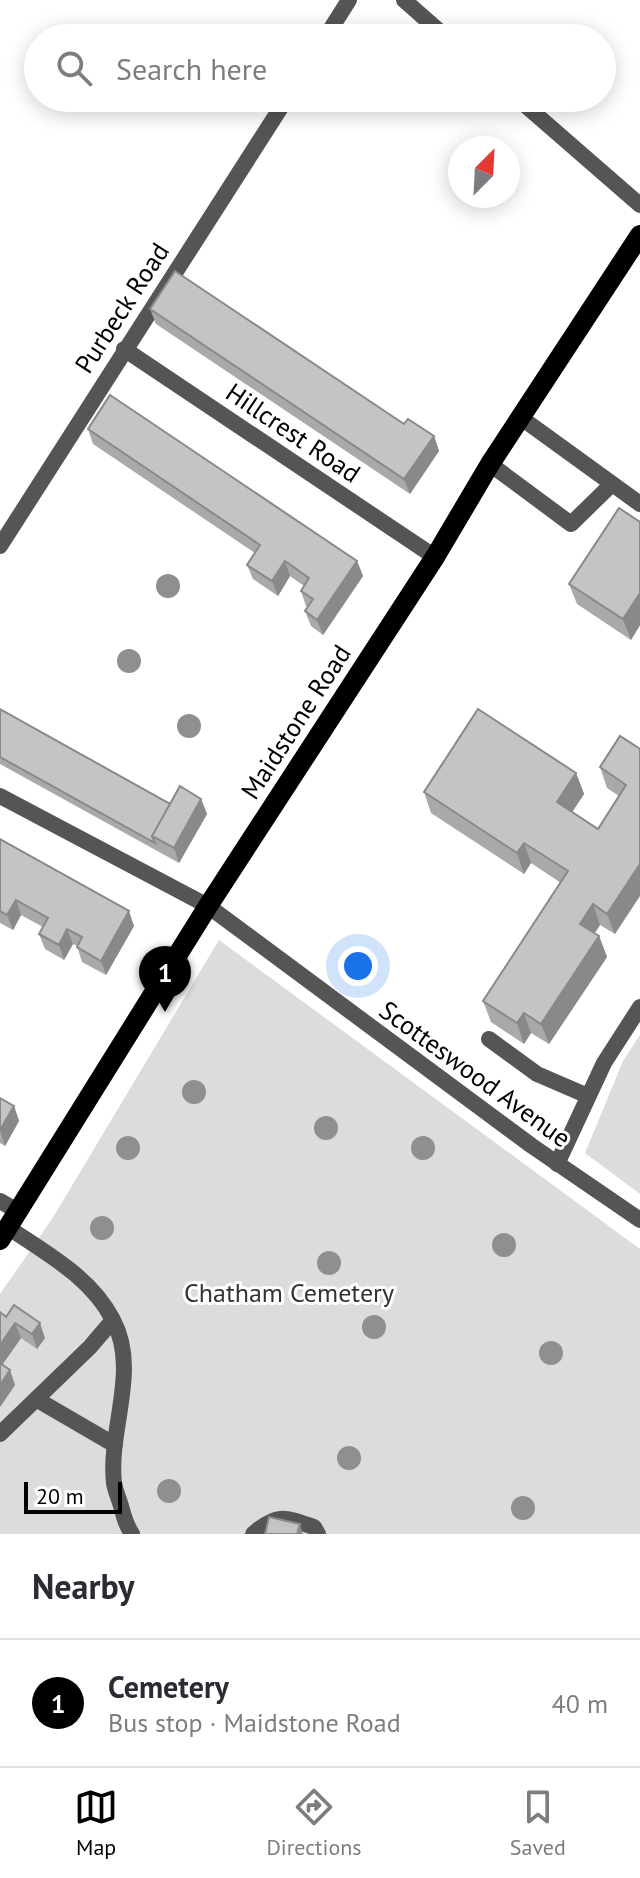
<!DOCTYPE html>
<meta charset="utf-8">
<style>
body{margin:0;font-family:"PT Sans",sans-serif;background:#f2f2f3;color:#2b2b33}
.compass{position:absolute;left:448px;top:136px;width:72px;height:72px;border-radius:50%;background:#fff;box-shadow:0 4px 20px #0003;rotate:24deg}
.scale{position:absolute;left:24px;bottom:20px;width:98px;box-sizing:border-box;padding-left:8px;border:4px solid #000;border-top:0;font-size:22px;line-height:28px;white-space:nowrap;color:#000;-webkit-text-stroke:6px #fff;paint-order:stroke}
.you{position:absolute;left:358px;top:966px;width:28px;height:28px;margin:-20px;border:6px solid #fff;border-radius:50%;background:#1a73e8;box-shadow:0 0 0 12px #1a73e833}
.badge{display:grid;place-items:center;width:52px;height:52px;border-radius:50%;background:#000;color:#fff;font-size:26px;font-weight:700}
.pin{position:absolute;translate:-50% -66px;filter:drop-shadow(0 2px 4px #0008)}
.pin::after{content:'';position:absolute;top:42px;width:28px;height:24px;background:inherit;clip-path:polygon(0 0,100% 0,50% 100%)}
.list{margin:0;padding:0;list-style:none}
h2{display:flex;justify-content:space-between;align-items:center;height:104px;margin:0;padding:0 32px;font-size:34px}
h2 small{font-size:26px;font-weight:400;color:#7c7c81}
.list li{display:grid;grid-template-columns:52px 1fr auto;gap:24px;align-items:center;box-sizing:border-box;height:128px;padding:0 32px;border-top:2px solid #e1e1e2}
.list b{display:block;font-size:30px;white-space:nowrap}
.list p{margin:0;font-size:26px;white-space:nowrap;color:#7c7c81}
.list em{font-size:26px;font-style:normal;color:#7c7c81}
.icon{flex:none;width:44px;height:44px;fill:none;stroke:currentColor;stroke-width:2;stroke-linecap:round;stroke-linejoin:round}
.map{position:relative;flex:none;width:640px;height:1534px;overflow:hidden}
.search{position:absolute;background:#fff;box-shadow:0 4px 20px #0003;left:24px;right:24px;top:24px;height:88px;display:flex;align-items:center;gap:20px;box-sizing:border-box;padding:0 28px;border-radius:44px;color:#7c7c81;font-size:30px}
.sheet{height:232px;background:#fff}
nav{display:flex;justify-content:space-around;align-items:center;box-sizing:border-box;height:112px;border-top:2px solid #e1e1e2;background:#fff;font-size:22px;color:#7c7c81}
nav a{display:grid;justify-items:center;gap:4px}
nav .on{color:#000}
.map>svg:first-child{display:block}
.green{fill:#dcdcdc}
.lines{fill:none;stroke-linecap:round;stroke-linejoin:round}
.lane{stroke:#555;stroke-width:16}
.street{stroke:#555;stroke-width:16}
.primary{stroke:#000;stroke-width:20}
.tree{fill:#8f8f8f}
.wall{fill:#a9a9a9}
.shaded-wall{fill:#898989}
.building{fill:#c4c4c4;stroke:#898989;stroke-width:2}
.labels{text-anchor:middle;stroke-width:6;stroke-linejoin:round;paint-order:stroke}
.street-label{font-size:26px;fill:#000;stroke:#fff}
.park-label{font-size:26px;fill:#333;stroke:#fff}
</style>
<div class="map">
<svg width="640" height="1534" viewBox="0 0 640 1534">
<rect width="100%" height="100%" fill="#fff"/>
<path class="green" d="M219,940l421,309v285h-640v-240l52,-75z
M640,1035v159l-55,-41 38,-92z"/>
<g class="lines">
<path class="lane" d="M520,417l120,87
M490,464l81,60 41,-40
M489,1039l48,35 51,22
M557,1164l47,-101 36,-56
M9,1228c38,26 82,49 104,92 27,50 -5,109 1,163 1,7 5,16 7,23 3,11 5,19 11,28
M36,1399l79,46
M0,1434l90,-87 23,-27
M253,1534c24,-21 32,-17 61,-7l4,7"/>
<path class="street" d="M404,0l43,38
M325,38l24,-38
M517,98l123,107
M124,349l311,208
M0,546l287,-448
M0,796l208,110 324,240 108,74
M0,1201l19,11"/>
<path class="primary" d="M0,1240l208,-334 227,-349 55,-93 150,-229"/>
</g>
<g class="tree">
<circle cx="168" cy="586" r="12"/>
<circle cx="129" cy="661" r="12"/>
<circle cx="189" cy="726" r="12"/>
<circle cx="194" cy="1092" r="12"/>
<circle cx="326" cy="1128" r="12"/>
<circle cx="128" cy="1148" r="12"/>
<circle cx="423" cy="1148" r="12"/>
<circle cx="102" cy="1228" r="12"/>
<circle cx="504" cy="1245" r="12"/>
<circle cx="329" cy="1263" r="12"/>
<circle cx="374" cy="1327" r="12"/>
<circle cx="551" cy="1353" r="12"/>
<circle cx="349" cy="1458" r="12"/>
<circle cx="169" cy="1491" r="12"/>
<circle cx="523" cy="1508" r="12"/>
</g>
<path class="wall" d="M150,309l254,115 30,12 5,15 -29,43 -254,-170z
M88,429l269,132 6,15 -40,59 -12,-9 -6,-15 3,-4 -2,-1 -5,-15 3,-5 -14,-10 -12,20 -25,-17 -6,-14 8,-12 -162,-109z
M640,522v103l-9,15 -54,-36 -8,-20z
M0,709l170,95 31,-5 6,15 -28,49 -179,-99z
M640,749l-25,185 -15,-9 -5,8 4,3 8,21 -58,87 -18,-11 -7,11 -33,-22 -8,-21 78,-118 -30,-20 -7,11 -93,-61 -7,-21 152,-19 8,21 -12,18 26,17 21,-33 -12,-8 -7,-21z
M0,839l134,87 -28,49 -24,-13 -5,-16 -4,-2 -9,16 -19,-11 -6,-15 4,-7 -22,-12 -8,15 -13,-7z
M0,1098l14,8 5,15 -14,25 -5,-3z
M0,1312l45,26 -8,11 -16,-11 -19,27 13,20 -15,22z"/>
<path class="shaded-wall" d="M434,436l5,15 -29,43 -6,-15z
M285,561l5,15 -12,20 -6,-15z
M357,561l6,15 -40,59 -6,-15z
M640,593v32l-9,15 -8,-21z
M576,773l8,21 -19,29 -8,-21z
M201,799l6,15 -28,49 -5,-15z
M524,843l7,20 -7,11 -7,-21z
M640,864v32l-25,38 -8,-20z
M16,900l5,15 -8,15 -6,-15z
M593,904l7,21 -13,19 -7,-20z
M129,911l5,15 -28,49 -5,-14z
M67,929l6,15 -9,16 -5,-15z
M599,936l8,21 -58,87 -8,-20z
M524,1013l7,20 -7,11 -7,-21z
M14,1106l5,15 -14,25 -5,-16z
M15,1323l6,15 -21,30v-23z
M40,1323l5,15 -8,11 -5,-15z
M10,1370l5,15 -15,22v-22z
M300,1524l3,10h-6z"/>
<path class="building" d="M175,271l229,153 4,-5 26,17 -30,43 -254,-170z
M110,395l247,166 -40,59 -12,-9 8,-12 -12,-8 8,-13 -24,-17 -13,20 -25,-16 13,-20 -172,-116z
M619,508l21,14v71l-17,26 -54,-35z
M0,709l170,95 -18,32 3,7 -155,-86z
M478,709l98,64 -19,29 41,27 28,-44 -26,-18 20,-31 20,13v115l-33,50 -14,-10 -13,20 19,12 -58,88 -17,-11 -7,10 -34,-22 85,-130 -44,-28 -7,10 -93,-61z
M180,786l21,13 -27,49 -22,-12z
M0,839l129,72 -28,50 -24,-14 5,-10 -15,-8 -8,16 -20,-11 9,-16 -32,-18 -9,15 -7,-4z
M0,1098l14,8 -14,24z
M14,1305l26,18 -8,11 -17,-11 -15,22v-33l6,5z
M0,1363l10,7 -10,15z
M269,1517l31,7 -3,10h-32z"/>
<g class="labels">
<g class="street-label">
<text transform="translate(122 308) rotate(-57)" y="9">Purbeck Road</text>
<text transform="translate(293 433) rotate(34)" y="9">Hillcrest Road</text>
<text transform="translate(296 722) rotate(-57)" y="9">Maidstone Road</text>
<text transform="translate(475 1074) rotate(36)" y="9">Scotteswood Avenue</text>
</g>
<g class="park-label">
<text x="289" y="1302">Chatham Cemetery</text>
</g>
</g>
</svg>
<svg class="compass" viewBox="-18 -18 36 36"><path d="M0-13l5 13h-10z" fill="#e53935"/><path d="M0 13l5-13h-10z" fill="#7c7c81"/></svg>
<div class="scale">20 m</div>
<div class="you"></div>
<div class="pin badge" style="left:165px;top:1012px">1</div>
<div class="search"><svg class="icon" aria-label="search" viewBox="0 0 24 24"><circle cx="10" cy="10" r="6"/><path d="M15 15l6 6"/></svg>Search here</div>
</div>
<section class="sheet">
<h2>Nearby<small></small></h2>
<ul class="list">
<li><span class="badge">1</span><div><b>Cemetery</b><p>Bus stop · Maidstone Road</p></div><em>40 m</em></li>
</ul>
</section>
<nav>
<a class="on"><svg class="icon" aria-label="map" viewBox="0 0 24 24"><path d="M3 6l6-2 6 2 6-2v14l-6 2-6-2-6 2zM9 4v14M15 6v14"/></svg>Map</a>
<a><svg class="icon" aria-label="directions" viewBox="0 0 24 24"><path d="M12 3l9 9-9 9-9-9zM9 14v-3h6M13 9l2 2-2 2"/></svg>Directions</a>
<a><svg class="icon" aria-label="saved" viewBox="0 0 24 24"><path d="M7 4h10v16l-5-4-5 4z"/></svg>Saved</a>
</nav>
